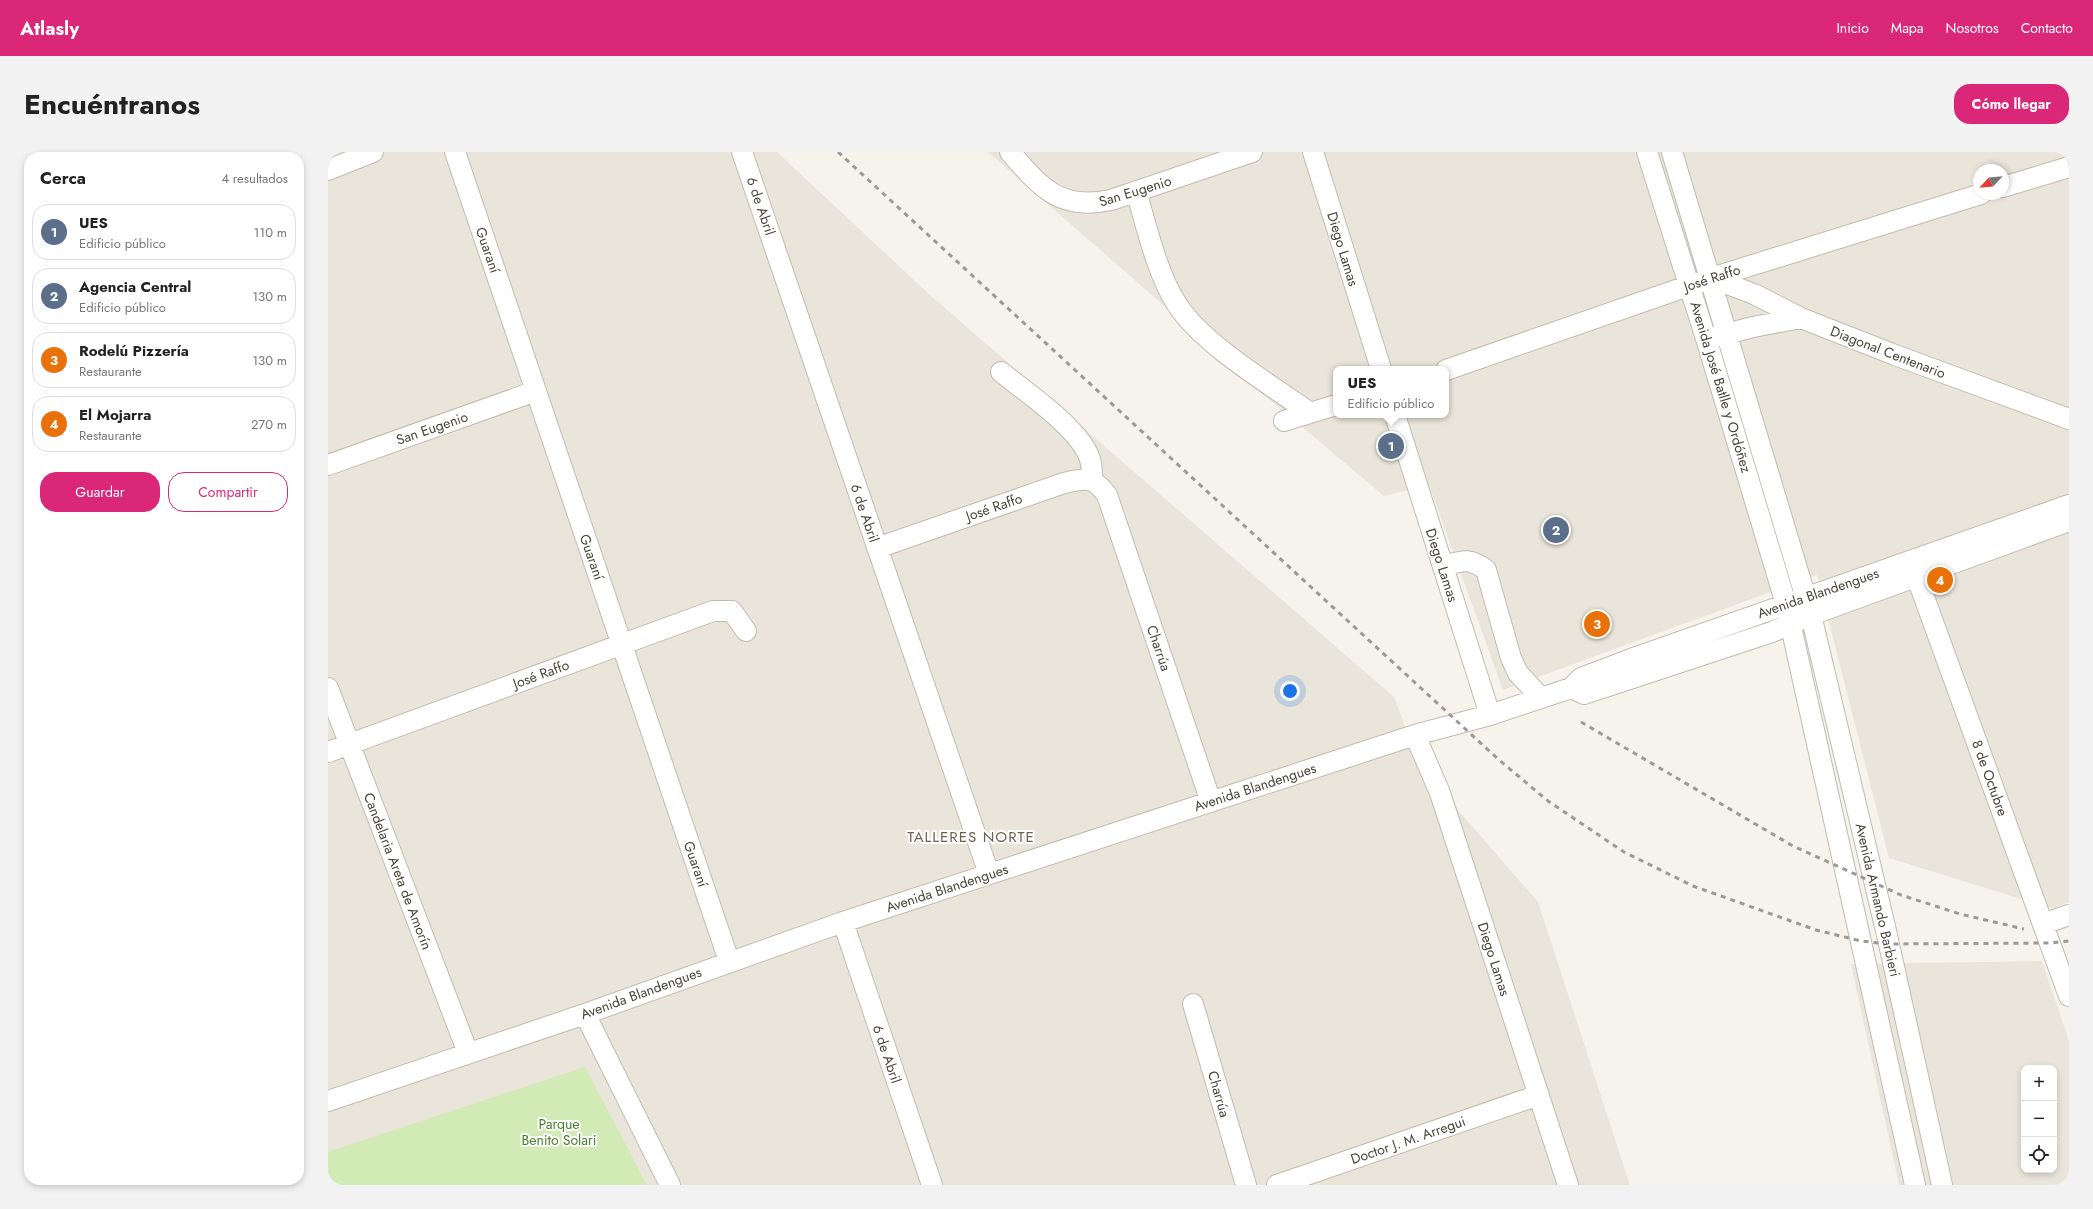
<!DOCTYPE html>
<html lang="es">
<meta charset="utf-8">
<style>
body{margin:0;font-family:Jost,sans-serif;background:#f2f2f2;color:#222}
.controls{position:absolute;right:12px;bottom:12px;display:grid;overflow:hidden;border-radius:8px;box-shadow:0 2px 6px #0003}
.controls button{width:36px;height:36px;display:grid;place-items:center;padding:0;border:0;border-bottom:1px solid #e0e0e0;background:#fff;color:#222;font:20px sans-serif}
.compass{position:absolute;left:1645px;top:12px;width:36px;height:36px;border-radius:50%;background:#fff;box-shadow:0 2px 6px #0003;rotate:244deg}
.you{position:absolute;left:962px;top:539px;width:14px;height:14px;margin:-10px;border:3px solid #fff;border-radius:50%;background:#1a73e8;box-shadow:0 0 0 6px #1a73e833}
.badge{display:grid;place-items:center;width:26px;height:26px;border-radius:50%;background:#db2777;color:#fff;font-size:13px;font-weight:700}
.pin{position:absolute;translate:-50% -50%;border:2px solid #fff;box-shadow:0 1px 4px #0006}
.popup{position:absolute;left:1005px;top:214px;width:116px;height:52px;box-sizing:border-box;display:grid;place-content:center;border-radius:8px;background:#fff;filter:drop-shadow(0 1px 3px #0005);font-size:13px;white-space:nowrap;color:#767676}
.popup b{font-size:15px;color:#222}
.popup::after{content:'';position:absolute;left:50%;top:100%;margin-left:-8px;border:8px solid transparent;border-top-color:#fff}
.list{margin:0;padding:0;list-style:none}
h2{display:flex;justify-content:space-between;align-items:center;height:52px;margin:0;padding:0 16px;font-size:17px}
h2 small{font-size:13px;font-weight:400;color:#767676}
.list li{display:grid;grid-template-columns:26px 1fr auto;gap:12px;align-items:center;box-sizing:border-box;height:56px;margin:0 8px 8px;padding:0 8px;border:1px solid #e0e0e0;border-radius:16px}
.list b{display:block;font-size:15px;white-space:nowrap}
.list p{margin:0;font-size:13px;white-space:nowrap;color:#767676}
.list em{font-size:13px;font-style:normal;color:#767676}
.actions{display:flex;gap:8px;padding:12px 16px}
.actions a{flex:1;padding:9px 0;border:1px solid #db2777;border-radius:16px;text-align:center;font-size:14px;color:#db2777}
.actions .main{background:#db2777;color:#fff}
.icon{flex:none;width:22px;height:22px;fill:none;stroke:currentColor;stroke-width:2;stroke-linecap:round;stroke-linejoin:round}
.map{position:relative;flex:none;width:1741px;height:1033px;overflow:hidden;border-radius:16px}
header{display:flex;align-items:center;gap:24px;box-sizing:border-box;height:56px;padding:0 20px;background:#db2777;color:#fff}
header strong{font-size:19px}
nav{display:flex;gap:22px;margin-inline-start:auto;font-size:14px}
.intro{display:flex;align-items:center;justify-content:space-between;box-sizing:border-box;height:96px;padding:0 24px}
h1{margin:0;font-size:28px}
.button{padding:10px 18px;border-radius:16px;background:#db2777;color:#fff;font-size:14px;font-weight:700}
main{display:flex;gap:24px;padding:0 24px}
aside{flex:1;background:#fff;border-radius:16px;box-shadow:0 2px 6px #0003}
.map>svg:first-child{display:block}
.residential{fill:#eae5da;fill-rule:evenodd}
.green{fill:#d2eab5}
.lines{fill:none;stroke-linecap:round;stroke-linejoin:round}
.minor-casing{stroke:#c2bbae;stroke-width:22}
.minor{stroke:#fff;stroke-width:20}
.rail{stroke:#9a9a9a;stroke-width:3;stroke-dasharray:5 5;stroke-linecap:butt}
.labels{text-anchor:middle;stroke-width:4;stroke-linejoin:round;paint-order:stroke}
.street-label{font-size:14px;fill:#4b4439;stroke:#fff}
.park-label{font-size:14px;fill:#4a7f2a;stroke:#fff}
.neighbourhood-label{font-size:15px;letter-spacing:1px;fill:#6e6250;stroke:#fff}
</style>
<header>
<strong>Atlasly</strong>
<nav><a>Inicio</a><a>Mapa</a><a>Nosotros</a><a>Contacto</a></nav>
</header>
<div class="intro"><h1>Encuéntranos</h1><a class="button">Cómo llegar</a></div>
<main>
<aside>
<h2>Cerca<small>4 resultados</small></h2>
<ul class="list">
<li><span class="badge" style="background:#5c6f8a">1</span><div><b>UES</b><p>Edificio público</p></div><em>110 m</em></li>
<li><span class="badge" style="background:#5c6f8a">2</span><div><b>Agencia Central</b><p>Edificio público</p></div><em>130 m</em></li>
<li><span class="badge" style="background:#e8710a">3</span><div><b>Rodelú Pizzería</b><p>Restaurante</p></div><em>130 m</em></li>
<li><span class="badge" style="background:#e8710a">4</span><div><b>El Mojarra</b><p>Restaurante</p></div><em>270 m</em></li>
</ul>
<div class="actions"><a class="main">Guardar</a><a>Compartir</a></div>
</aside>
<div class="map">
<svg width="1741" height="1033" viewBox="0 0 1741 1033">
<rect width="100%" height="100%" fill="#f6f3ec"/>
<path class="residential" d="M0,0h449l154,144 463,401 26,69 118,136 92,283h-1302z
M660,0h1081v750l-16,7 -164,-51 -72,-283 -314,115 -74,-205 -45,11 -152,-128 -70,-64zM1651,18h24v24h-24zM1008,217h110v46h-110z
M1714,809l27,80v144h-170l-48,-221zM1696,916h30v102h-30z"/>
<path class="green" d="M257,915l62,118h-319v-33z"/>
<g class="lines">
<g class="minor-casing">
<path id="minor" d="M127,0l274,809
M414,0l247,722
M682,0c31,36 50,59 101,48l141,-48
M985,0l68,217
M1319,0l61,193 78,259 129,581
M1344,0l139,463 76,320 55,250
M0,18l45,-18
M1675,35l66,-20
M808,39c11,37 21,83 42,115 27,40 92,78 132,107
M1383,126l43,16 47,24 94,37 174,64
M1387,185l38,-10 48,-9
M1118,218l265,-92 270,-84
M673,220c26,21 71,51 86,80 5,9 5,18 5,27
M1067,263l95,300
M956,269l52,-16
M0,313l208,-74
M549,396l187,-65c22,-5 29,-7 43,12l104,307
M1584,412l157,432
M1115,414c19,-5 26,-9 43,4l25,88 7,15 23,25
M0,536l140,365
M1243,536l13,6 188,-62 39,-17 258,-94
M1087,583l25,58 128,392
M0,600l385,-141h19l14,20
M515,770l89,263
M1715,772l26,-9
M865,852l53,181
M257,862l85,171
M0,949l257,-87 258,-92 572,-187 75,-20 81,-27 10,-10 50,-19 438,-154
M949,1033l262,-90"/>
</g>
<use href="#minor" class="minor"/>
<path class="rail" d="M510,0l660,607 50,42 76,51 69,34 123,44 45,11 27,3 162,-1 19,-2
M1253,570l212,124 108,49 59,19 64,15"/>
</g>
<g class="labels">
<g class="street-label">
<text transform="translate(807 39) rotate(-17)" y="5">San Eugenio</text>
<text transform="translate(433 54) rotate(71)" y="5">6 de Abril</text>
<text transform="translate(1015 97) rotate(73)" y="5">Diego Lamas</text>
<text transform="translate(160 98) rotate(71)" y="5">Guaraní</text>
<text transform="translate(1384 126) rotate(-18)" y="5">José Raffo</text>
<text transform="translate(1560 200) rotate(21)" y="5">Diagonal Centenario</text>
<text transform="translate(1393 235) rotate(73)" y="5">Avenida José Batlle y Ordóñez</text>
<text transform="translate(104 276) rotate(-19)" y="5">San Eugenio</text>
<text transform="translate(666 355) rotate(-19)" y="5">José Raffo</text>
<text transform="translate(537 361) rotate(71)" y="5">6 de Abril</text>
<text transform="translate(264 405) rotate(71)" y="5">Guaraní</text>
<text transform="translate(1114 413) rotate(72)" y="5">Diego Lamas</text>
<text transform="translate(1490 441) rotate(-19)" y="5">Avenida Blandengues</text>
<text transform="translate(831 496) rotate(71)" y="5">Charrúa</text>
<text transform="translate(213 522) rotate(-20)" y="5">José Raffo</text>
<text transform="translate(1662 626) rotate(70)" y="5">8 de Octubre</text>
<text transform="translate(927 635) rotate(-18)" y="5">Avenida Blandengues</text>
<text transform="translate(368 712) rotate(71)" y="5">Guaraní</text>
<text transform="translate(70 719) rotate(69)" y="5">Candelaria Areta de Amorín</text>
<text transform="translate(619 736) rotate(-18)" y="5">Avenida Blandengues</text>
<text transform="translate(1550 748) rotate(77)" y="5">Avenida Armando Barbieri</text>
<text transform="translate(1166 807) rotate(72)" y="5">Diego Lamas</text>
<text transform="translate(313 841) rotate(-20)" y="5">Avenida Blandengues</text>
<text transform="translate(559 902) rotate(71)" y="5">6 de Abril</text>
<text transform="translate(891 942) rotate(74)" y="5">Charrúa</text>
<text transform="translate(1080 988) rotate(-19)" y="5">Doctor J. M. Arregui</text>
</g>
<g class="park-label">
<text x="231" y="977">Parque<tspan x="231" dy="16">Benito Solari</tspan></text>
</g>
<g class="neighbourhood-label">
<text x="643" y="690">TALLERES NORTE</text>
</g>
</g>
</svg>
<div class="controls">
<button>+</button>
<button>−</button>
<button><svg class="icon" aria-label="locate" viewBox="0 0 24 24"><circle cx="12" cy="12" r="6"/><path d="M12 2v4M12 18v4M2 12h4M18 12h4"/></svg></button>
</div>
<svg class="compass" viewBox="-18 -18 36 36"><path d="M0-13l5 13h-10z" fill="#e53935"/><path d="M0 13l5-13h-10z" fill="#767676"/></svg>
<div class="you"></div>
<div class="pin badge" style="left:1063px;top:294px;background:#5c6f8a">1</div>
<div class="popup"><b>UES</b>Edificio público</div>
<div class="pin badge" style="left:1228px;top:378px;background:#5c6f8a">2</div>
<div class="pin badge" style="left:1269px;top:472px;background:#e8710a">3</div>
<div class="pin badge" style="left:1612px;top:428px;background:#e8710a">4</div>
</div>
</main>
